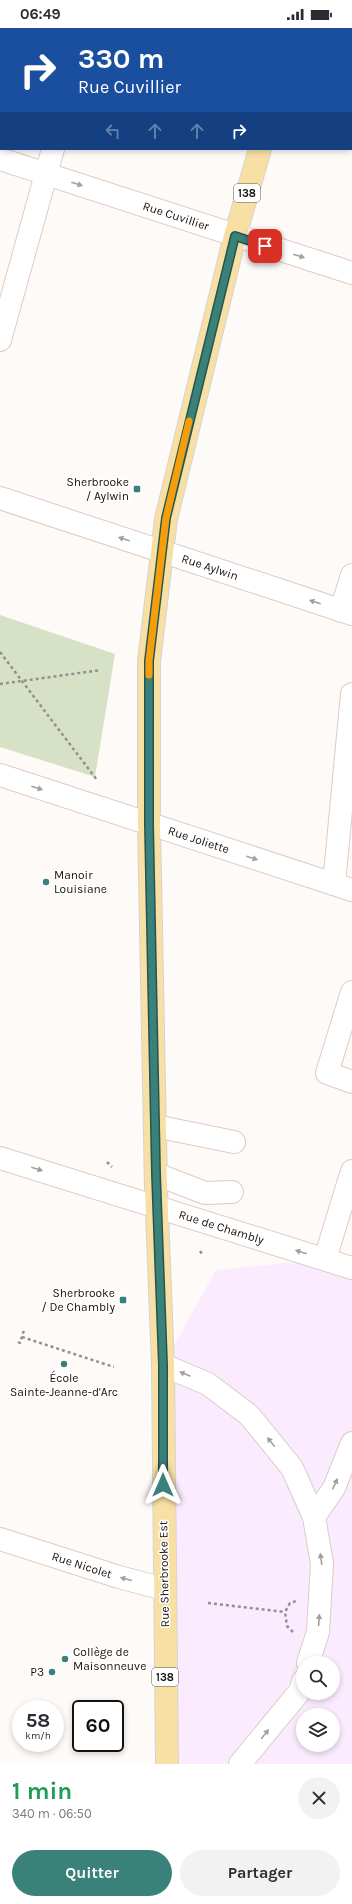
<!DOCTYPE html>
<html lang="fr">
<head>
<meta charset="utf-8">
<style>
	body { margin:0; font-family:Karla,sans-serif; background:#f2f2f3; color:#2b2b33; height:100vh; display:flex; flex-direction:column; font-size:15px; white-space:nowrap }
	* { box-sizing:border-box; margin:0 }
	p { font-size:13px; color:#7c7c81 }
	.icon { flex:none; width:22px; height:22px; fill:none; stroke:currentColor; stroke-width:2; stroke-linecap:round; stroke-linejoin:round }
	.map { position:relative; height:1736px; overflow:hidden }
	.drawer { display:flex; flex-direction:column; background:#fff; flex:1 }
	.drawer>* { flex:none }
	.top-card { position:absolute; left:0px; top:0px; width:352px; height:122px; box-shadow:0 2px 6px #0003; background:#1a4fa0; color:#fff; overflow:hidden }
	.tools { position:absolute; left:296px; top:1628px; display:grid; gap:8px }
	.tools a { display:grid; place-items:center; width:44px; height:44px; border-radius:50%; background:#fff; box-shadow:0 2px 6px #0003; font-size:20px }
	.speed { position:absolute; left:12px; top:1672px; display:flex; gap:8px; font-size:20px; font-weight:700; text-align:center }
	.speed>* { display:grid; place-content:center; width:52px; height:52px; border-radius:50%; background:#fff; box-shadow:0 2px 6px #0003; line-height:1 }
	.speed small { font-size:10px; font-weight:400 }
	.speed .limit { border:2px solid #111; border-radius:6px; background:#fff; color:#111 }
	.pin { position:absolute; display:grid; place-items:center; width:34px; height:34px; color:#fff; margin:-17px; border-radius:8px; box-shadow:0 2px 6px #0006 }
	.me { position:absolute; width:44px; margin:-22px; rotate:0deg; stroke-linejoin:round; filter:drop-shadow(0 0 3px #0008) }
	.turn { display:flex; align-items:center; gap:14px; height:84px; padding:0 12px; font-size:18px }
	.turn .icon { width:52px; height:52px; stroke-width:2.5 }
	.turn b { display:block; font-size:28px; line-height:34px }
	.lanes { display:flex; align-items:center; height:38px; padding:0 12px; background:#0003; justify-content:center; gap:20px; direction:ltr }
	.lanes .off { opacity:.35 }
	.round { display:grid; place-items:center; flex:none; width:42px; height:42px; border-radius:21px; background:#f2f2f3 }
	.summary { display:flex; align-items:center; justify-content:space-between; height:68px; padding:0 12px }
	h1 { font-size:24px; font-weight:700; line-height:30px; color:#1e9e55 }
	.button { display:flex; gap:8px; margin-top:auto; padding:8px 12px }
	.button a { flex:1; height:46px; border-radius:24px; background:#3a817a; color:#fff; font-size:16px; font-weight:700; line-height:46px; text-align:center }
	.button a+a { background:#f2f2f3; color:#2b2b33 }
	.status { display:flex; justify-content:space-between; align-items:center; height:28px; padding:0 20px; background:#fff; direction:ltr }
	.status svg { height:11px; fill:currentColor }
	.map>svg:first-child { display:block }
</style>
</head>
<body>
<div class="status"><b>06:49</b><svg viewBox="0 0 49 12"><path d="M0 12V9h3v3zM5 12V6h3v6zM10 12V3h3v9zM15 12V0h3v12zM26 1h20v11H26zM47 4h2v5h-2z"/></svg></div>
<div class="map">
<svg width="352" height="1736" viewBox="0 0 352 1736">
	<rect width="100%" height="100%" fill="#fefaf8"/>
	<path fill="#faebfe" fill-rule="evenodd" d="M325 1231 352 1240V1736H167L163 1337 216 1242ZM303 1635H333V1665H303ZM303 1687H333V1717H303Z"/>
	<path fill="#d7e1c5" d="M0 587 115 626 95 749 0 719Z"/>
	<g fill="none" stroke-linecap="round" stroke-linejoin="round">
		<defs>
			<g id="minor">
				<path d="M45 0 48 1"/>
				<path d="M85 1V0"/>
				<path id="s1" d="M0 131 352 245"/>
				<path d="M0 312 53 121"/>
				<path id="s2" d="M0 470 352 586"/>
				<path d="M341 583 352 547"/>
				<path id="s3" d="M0 747 352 862"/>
				<path d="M334 856 352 666"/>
				<path d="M352 964 327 1045 352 1054"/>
				<path d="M155 1098 234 1114"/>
				<path id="s4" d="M0 1130 352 1240"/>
				<path d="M156 1146 205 1165 232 1164"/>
				<path d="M325 1231 352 1143"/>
				<path d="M163 1337 208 1356 249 1387 292 1440 314 1489 322 1536 318 1604 308 1635"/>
				<path d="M314 1489 334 1460 352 1415"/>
				<path id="s5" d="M0 1511 119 1549 164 1561"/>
				<path d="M240 1736 300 1663 303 1653"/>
			</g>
			<g id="major">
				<path d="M294 1V0"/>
				<path d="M167 1736 163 1337 156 1160 149 796V633L166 491 235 208 260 121"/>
			</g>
		</defs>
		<use href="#minor" stroke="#ddccc3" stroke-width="24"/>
		<use href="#major" stroke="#d5d4d4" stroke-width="24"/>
		<g stroke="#94908d" stroke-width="2.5" stroke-dasharray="3 3" stroke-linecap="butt">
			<path d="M0 624 97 752"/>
			<path d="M0 656 101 642"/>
			<path d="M107 1134 112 1139"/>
			<path d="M200 1223 203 1227"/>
			<path d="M22 1309 114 1339"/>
			<path d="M18 1314 20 1315 24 1302H22"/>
			<path d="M208 1575 285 1584"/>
			<path d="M293 1604 287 1598 285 1584 290 1575 296 1573"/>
		</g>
		<use href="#minor" stroke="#fff" stroke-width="22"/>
		<use href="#major" stroke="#f8e0a4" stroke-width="22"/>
	</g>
	<defs><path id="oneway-solid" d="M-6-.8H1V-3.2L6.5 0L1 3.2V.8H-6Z"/></defs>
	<g fill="#a2a09f">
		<use href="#oneway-solid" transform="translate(77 156) rotate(18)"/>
		<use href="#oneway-solid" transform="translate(299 228) rotate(18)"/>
		<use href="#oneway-solid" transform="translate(124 511) rotate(-162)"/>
		<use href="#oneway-solid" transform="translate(315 574) rotate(-162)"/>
		<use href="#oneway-solid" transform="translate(37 760) rotate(18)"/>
		<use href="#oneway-solid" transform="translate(252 830) rotate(18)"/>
		<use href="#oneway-solid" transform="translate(37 1141) rotate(17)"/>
		<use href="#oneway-solid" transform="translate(301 1224) rotate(-163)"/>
		<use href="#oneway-solid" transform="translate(185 1346) rotate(-157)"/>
		<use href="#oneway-solid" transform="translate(271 1414) rotate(-129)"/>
		<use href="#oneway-solid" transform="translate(335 1456) rotate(-65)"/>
		<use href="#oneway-solid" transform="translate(321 1531) rotate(-98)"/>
		<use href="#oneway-solid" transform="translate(126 1551) rotate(-165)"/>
		<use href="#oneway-solid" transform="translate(319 1592) rotate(-87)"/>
		<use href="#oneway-solid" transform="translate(265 1706) rotate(-51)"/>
	</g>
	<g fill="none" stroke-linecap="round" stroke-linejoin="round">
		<defs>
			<path id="route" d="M163 1457V1337L156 1146 149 796V633L166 490 235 208 265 218"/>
		</defs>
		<use href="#route" stroke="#26544f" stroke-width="10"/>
		<use href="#route" stroke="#3a817a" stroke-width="7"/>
		<path stroke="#f59e0b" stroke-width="7" d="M149 647V633L166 490 189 393"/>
	</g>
	<g fill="#3a817a" stroke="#fff" stroke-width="1.5">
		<rect x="133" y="457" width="8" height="8" rx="2"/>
		<circle cx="46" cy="854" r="4"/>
		<rect x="119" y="1268" width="8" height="8" rx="2"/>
		<circle cx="64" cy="1336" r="4"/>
		<circle cx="65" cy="1631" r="4"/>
		<circle cx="52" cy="1644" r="4"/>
	</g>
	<g text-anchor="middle" stroke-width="3" stroke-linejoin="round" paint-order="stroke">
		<g fill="#fff" stroke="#5d5956" stroke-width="1">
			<rect x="234" y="156" width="26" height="18" rx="3"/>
			<rect x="152" y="1640" width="26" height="18" rx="3"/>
		</g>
		<g font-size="11" font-weight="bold" fill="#17120e">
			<text x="247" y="169">138</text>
			<text x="165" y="1653">138</text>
		</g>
		<g font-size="12" fill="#17120e" stroke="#fff">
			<text dy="4" stroke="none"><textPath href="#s1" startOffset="185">Rue Cuvillier</textPath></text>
			<text dy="4" stroke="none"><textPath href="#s2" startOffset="221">Rue Aylwin</textPath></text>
			<text dy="4" stroke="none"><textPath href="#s3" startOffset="209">Rue Joliette</textPath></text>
			<text dy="4" stroke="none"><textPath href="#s4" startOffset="232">Rue de Chambly</textPath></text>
			<text dy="4" stroke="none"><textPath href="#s5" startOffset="86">Rue Nicolet</textPath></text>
			<text transform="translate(164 1546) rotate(-91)" y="4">Rue Sherbrooke Est</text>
		</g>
		<g font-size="12" fill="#17120e" stroke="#fff" text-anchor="end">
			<text x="129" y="458">Sherbrooke<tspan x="129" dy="14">/ Aylwin</tspan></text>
			<text x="54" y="851" text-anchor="start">Manoir<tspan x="54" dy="14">Louisiane</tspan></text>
			<text x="115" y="1269">Sherbrooke<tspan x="115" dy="14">/ De Chambly</tspan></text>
			<text x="64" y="1354" text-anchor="middle">École<tspan x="64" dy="14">Sainte-Jeanne-d'Arc</tspan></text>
			<text x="73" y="1628" text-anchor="start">Collège de<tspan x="73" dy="14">Maisonneuve</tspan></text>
			<text x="44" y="1648">P3</text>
		</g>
	</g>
</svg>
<div class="tools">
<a><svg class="icon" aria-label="search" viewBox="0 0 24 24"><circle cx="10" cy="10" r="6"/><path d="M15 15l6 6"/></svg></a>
<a><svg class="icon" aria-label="layers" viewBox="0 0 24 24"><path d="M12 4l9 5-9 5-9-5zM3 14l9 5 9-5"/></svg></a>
</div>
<div class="speed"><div>58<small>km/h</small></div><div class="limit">60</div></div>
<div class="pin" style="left:265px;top:218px;background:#d93025"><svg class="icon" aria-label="arrive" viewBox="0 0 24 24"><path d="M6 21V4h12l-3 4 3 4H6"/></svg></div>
<svg class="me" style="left:163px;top:1457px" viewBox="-20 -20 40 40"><path d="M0-17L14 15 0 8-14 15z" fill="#3a817a" stroke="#fff" stroke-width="4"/></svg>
<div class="top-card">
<div class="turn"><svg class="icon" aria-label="right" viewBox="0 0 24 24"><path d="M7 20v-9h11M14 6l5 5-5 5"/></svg><div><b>330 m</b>Rue Cuvillier</div></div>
<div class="lanes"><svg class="icon off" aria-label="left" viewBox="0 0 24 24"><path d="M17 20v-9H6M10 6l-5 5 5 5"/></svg><svg class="icon off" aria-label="ahead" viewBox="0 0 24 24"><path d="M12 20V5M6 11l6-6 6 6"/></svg><svg class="icon off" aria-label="ahead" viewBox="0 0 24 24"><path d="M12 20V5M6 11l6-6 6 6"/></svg><svg class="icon" aria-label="right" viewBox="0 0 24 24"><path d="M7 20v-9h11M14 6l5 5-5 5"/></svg></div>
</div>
</div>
<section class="drawer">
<div class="summary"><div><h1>1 min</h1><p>340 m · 06:50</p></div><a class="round"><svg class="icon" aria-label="close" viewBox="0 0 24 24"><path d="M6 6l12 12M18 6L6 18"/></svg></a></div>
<div class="button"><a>Quitter</a><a>Partager</a></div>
</section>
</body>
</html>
